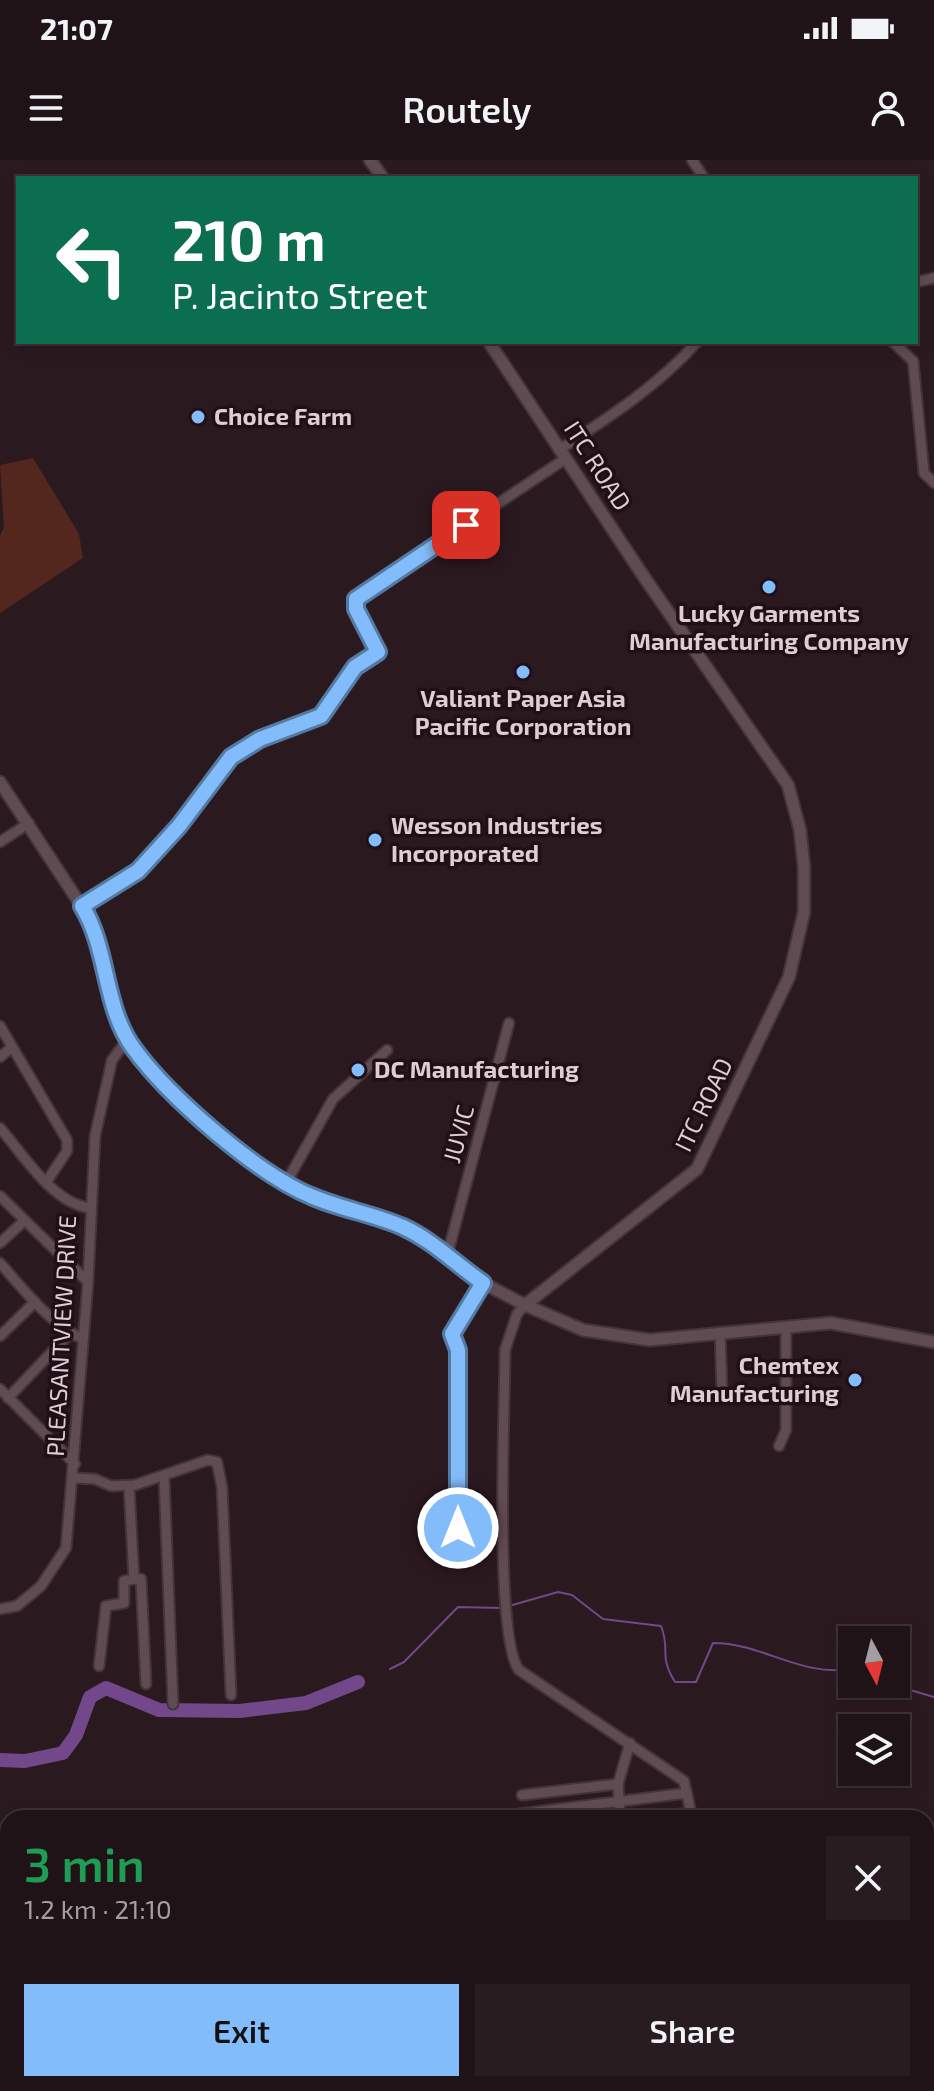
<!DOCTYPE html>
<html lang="en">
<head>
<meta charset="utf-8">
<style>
	body { margin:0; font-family:"Exo 2",sans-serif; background:#281c21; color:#f1f3f6; height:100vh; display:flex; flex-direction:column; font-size:30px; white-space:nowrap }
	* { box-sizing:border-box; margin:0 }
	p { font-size:26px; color:#a29ea2 }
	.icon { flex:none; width:44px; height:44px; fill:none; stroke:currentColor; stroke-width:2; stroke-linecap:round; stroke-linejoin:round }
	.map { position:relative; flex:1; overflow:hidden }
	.drawer { position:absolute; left:0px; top:1650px; width:934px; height:282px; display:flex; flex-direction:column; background:#201318; border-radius:24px 24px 0 0; box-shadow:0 4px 12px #0003,0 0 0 2px #3d3237 }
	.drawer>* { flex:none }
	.guide { position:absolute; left:16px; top:16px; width:902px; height:168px; border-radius:0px; box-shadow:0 4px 12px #0003,0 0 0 2px #3d3237; background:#0b6e4f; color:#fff; overflow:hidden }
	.needle { width:52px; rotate:173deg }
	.controls { position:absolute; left:838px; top:1466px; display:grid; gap:16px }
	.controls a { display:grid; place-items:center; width:72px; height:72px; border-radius:0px; background:#201318; box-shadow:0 4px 12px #0003,0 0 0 2px #3d3237; font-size:40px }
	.pin { position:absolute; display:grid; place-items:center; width:68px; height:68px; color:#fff; margin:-34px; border-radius:16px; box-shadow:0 4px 12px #0006 }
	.me { position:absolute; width:88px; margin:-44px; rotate:0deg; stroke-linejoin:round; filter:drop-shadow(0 0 6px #0008) }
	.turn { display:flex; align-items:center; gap:28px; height:168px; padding:0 24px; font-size:36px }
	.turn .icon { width:104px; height:104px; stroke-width:2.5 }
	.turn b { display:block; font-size:56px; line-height:68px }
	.round { display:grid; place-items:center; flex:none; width:84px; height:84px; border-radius:0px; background:#281c21 }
	.overview { display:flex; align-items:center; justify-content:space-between; height:136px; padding:0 24px }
	h1 { font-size:48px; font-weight:600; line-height:60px; color:#1e9e55 }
	.cta { display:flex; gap:16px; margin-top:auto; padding:16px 24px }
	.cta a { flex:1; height:92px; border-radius:0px; background:#82bcfa; color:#111; font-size:32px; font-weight:600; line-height:92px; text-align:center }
	.cta a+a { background:#281c21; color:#f1f3f6 }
	.status { display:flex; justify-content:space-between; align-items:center; height:56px; padding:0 40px; background:#201318; direction:ltr }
	.status svg { height:22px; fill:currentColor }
	header { display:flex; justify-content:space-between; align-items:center; height:104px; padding:0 24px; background:#201318; font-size:36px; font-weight:600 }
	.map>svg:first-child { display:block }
</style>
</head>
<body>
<div class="status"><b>21:07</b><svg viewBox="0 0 49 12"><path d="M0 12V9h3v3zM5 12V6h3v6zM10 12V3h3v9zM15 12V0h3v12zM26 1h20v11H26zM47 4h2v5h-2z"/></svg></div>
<header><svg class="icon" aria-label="menu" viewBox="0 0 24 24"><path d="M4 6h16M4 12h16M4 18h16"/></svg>Routely<svg class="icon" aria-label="person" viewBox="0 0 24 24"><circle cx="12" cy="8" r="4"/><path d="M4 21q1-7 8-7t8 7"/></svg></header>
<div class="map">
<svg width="934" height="1931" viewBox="0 0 934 1931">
	<rect width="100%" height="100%" fill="#2b1920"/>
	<path fill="#53271d" d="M33 298 79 374 83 398 0 453V376L4 367 0 305Z"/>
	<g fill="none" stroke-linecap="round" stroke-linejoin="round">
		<g stroke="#72488a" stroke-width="2">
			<path d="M509 1446 558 1432 572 1435 603 1459 661 1466C671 1491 658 1495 675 1522H696L713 1483C763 1483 799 1517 852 1509"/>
			<path d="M390 1509 404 1502 458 1447 503 1448"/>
			<path d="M896 1519 907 1529 934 1537"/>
		</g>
		<path stroke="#72488a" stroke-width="14" d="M0 1600 25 1601 63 1593 76 1575 90 1537 106 1528 159 1550 240 1551 306 1543 358 1522"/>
		<defs>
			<g id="minor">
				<path d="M692 0 704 18"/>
				<path d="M916 122 934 118"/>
				<path d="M893 182 913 201 924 313 934 323"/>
				<path d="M559 290C608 258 658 226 697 182"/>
				<path d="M0 682 29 663"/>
				<path d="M82 746 138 711 179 666 231 597 260 579 321 556 355 507 378 492 356 449 359 436 565 299"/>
				<path d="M0 866 67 980V991L47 1021"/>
				<path d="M0 897 12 887"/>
				<path d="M0 968C24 995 52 1043 90 1048"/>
				<path d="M286 1023 333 939 387 890"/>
				<path d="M0 1036 88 1122"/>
				<path d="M0 1083 23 1062"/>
				<path d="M447 1096 509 863"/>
				<path d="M0 1103C24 1130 50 1164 83 1179"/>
				<path d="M525 1145 517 1154 505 1190C505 1244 494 1477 519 1510L684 1621 691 1653 644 1658"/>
				<path d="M720 1172 722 1231"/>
				<path d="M0 1176 35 1142"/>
				<path d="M0 1229 75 1304"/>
				<path d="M8 1238 70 1173"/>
				<path d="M779 1286 786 1270V1168"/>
				<path d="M164 1316 173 1544"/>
				<path d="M74 1318 95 1319 111 1326 135 1325 208 1300 217 1302 222 1327 231 1535"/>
				<path d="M129 1326 134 1419H141L146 1524"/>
				<path d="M458 1399V1190L452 1174 483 1123"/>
				<path d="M0 1449 17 1446 41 1426 66 1388 88 1122 95 976 112 900 128 879"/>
				<path d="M99 1506 106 1446 124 1443V1421L134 1419"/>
				<path d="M522 1635 618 1624"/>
				<path d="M486 1658 687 1633"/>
				<path d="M620 1658 618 1624 630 1583"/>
				<path d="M926 1918 934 1915"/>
				<path d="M35 1924 36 1931"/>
				<path d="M900 1931 914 1924"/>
			</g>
			<g id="tertiary">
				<path d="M370 0 383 18"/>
				<path d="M489 182 642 414 788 625 800 670 804 707V752L789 817 697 1009 525 1145"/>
				<path d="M0 622 88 756 97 777 116 851 128 879 155 913 203 959 259 1006 293 1027 404 1067 483 1123 525 1145 583 1170 650 1180 831 1163 934 1182"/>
			</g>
		</defs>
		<use href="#minor" stroke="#43343a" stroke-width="13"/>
		<use href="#tertiary" stroke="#43343a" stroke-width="15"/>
		<use href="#minor" stroke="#614b53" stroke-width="9"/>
		<use href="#tertiary" stroke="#614b53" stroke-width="11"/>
	</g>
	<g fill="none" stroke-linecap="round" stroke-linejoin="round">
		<defs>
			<path id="route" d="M458 1368V1190L452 1174 483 1123C457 1105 432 1080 403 1067 374 1054 340 1049 311 1036 256 1013 169 937 134 889 103 847 109 790 82 746L138 711 179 666 231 597 260 579 321 556 355 507 378 492 356 449V439L466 365"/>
		</defs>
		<use href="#route" stroke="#547aa2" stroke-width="20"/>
		<use href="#route" stroke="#82bcfa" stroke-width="14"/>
	</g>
	<g fill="#82bcfa" stroke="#210f17" stroke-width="3">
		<circle cx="198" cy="257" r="8"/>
		<circle cx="769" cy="427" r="8"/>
		<circle cx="523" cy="512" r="8"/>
		<circle cx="375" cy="680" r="8"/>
		<circle cx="358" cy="910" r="8"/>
		<circle cx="855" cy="1220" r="8"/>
	</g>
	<g text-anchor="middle" stroke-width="7" stroke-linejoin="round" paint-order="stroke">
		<g font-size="24" font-weight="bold" fill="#dcced3" stroke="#210f17" text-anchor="start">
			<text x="214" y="265">Choice Farm</text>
			<text x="769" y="462" text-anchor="middle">Lucky Garments<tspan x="769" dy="28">Manufacturing Company</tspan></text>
			<text x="523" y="547" text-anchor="middle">Valiant Paper Asia<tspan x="523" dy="28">Pacific Corporation</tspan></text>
			<text x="391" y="674">Wesson Industries<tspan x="391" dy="28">Incorporated</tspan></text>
			<text x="374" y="918">DC Manufacturing</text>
			<text x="839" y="1214" text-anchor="end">Chemtex<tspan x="839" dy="28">Manufacturing</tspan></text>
		</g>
		<g font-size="24" fill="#dcced3" stroke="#210f17">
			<text transform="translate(597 306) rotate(57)" y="8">ITC ROAD</text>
			<text transform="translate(704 945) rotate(-64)" y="8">ITC ROAD</text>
			<text transform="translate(459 974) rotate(-75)" y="8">JUVIC</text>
			<text transform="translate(62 1176) rotate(-87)" y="8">PLEASANTVIEW DRIVE</text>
		</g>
	</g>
</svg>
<div class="controls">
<a><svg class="needle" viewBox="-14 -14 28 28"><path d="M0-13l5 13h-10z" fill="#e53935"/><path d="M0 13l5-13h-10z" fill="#a29ea2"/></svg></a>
<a><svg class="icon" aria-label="layers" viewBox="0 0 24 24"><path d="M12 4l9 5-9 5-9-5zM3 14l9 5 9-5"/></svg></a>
</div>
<div class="pin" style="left:466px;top:365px;background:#d93025"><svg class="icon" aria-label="arrive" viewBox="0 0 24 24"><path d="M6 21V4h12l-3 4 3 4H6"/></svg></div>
<svg class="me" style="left:458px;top:1368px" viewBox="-20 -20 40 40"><circle r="17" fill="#82bcfa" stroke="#fff" stroke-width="3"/><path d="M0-11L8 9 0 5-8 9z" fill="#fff"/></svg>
<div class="guide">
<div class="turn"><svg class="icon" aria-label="left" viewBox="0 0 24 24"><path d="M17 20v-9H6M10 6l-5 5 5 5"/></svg><div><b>210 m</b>P. Jacinto Street</div></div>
</div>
<section class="drawer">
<div class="overview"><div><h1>3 min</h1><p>1.2 km · 21:10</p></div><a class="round"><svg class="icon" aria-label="close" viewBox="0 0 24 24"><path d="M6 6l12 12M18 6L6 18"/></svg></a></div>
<div class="cta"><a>Exit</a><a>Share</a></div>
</section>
</div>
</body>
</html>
